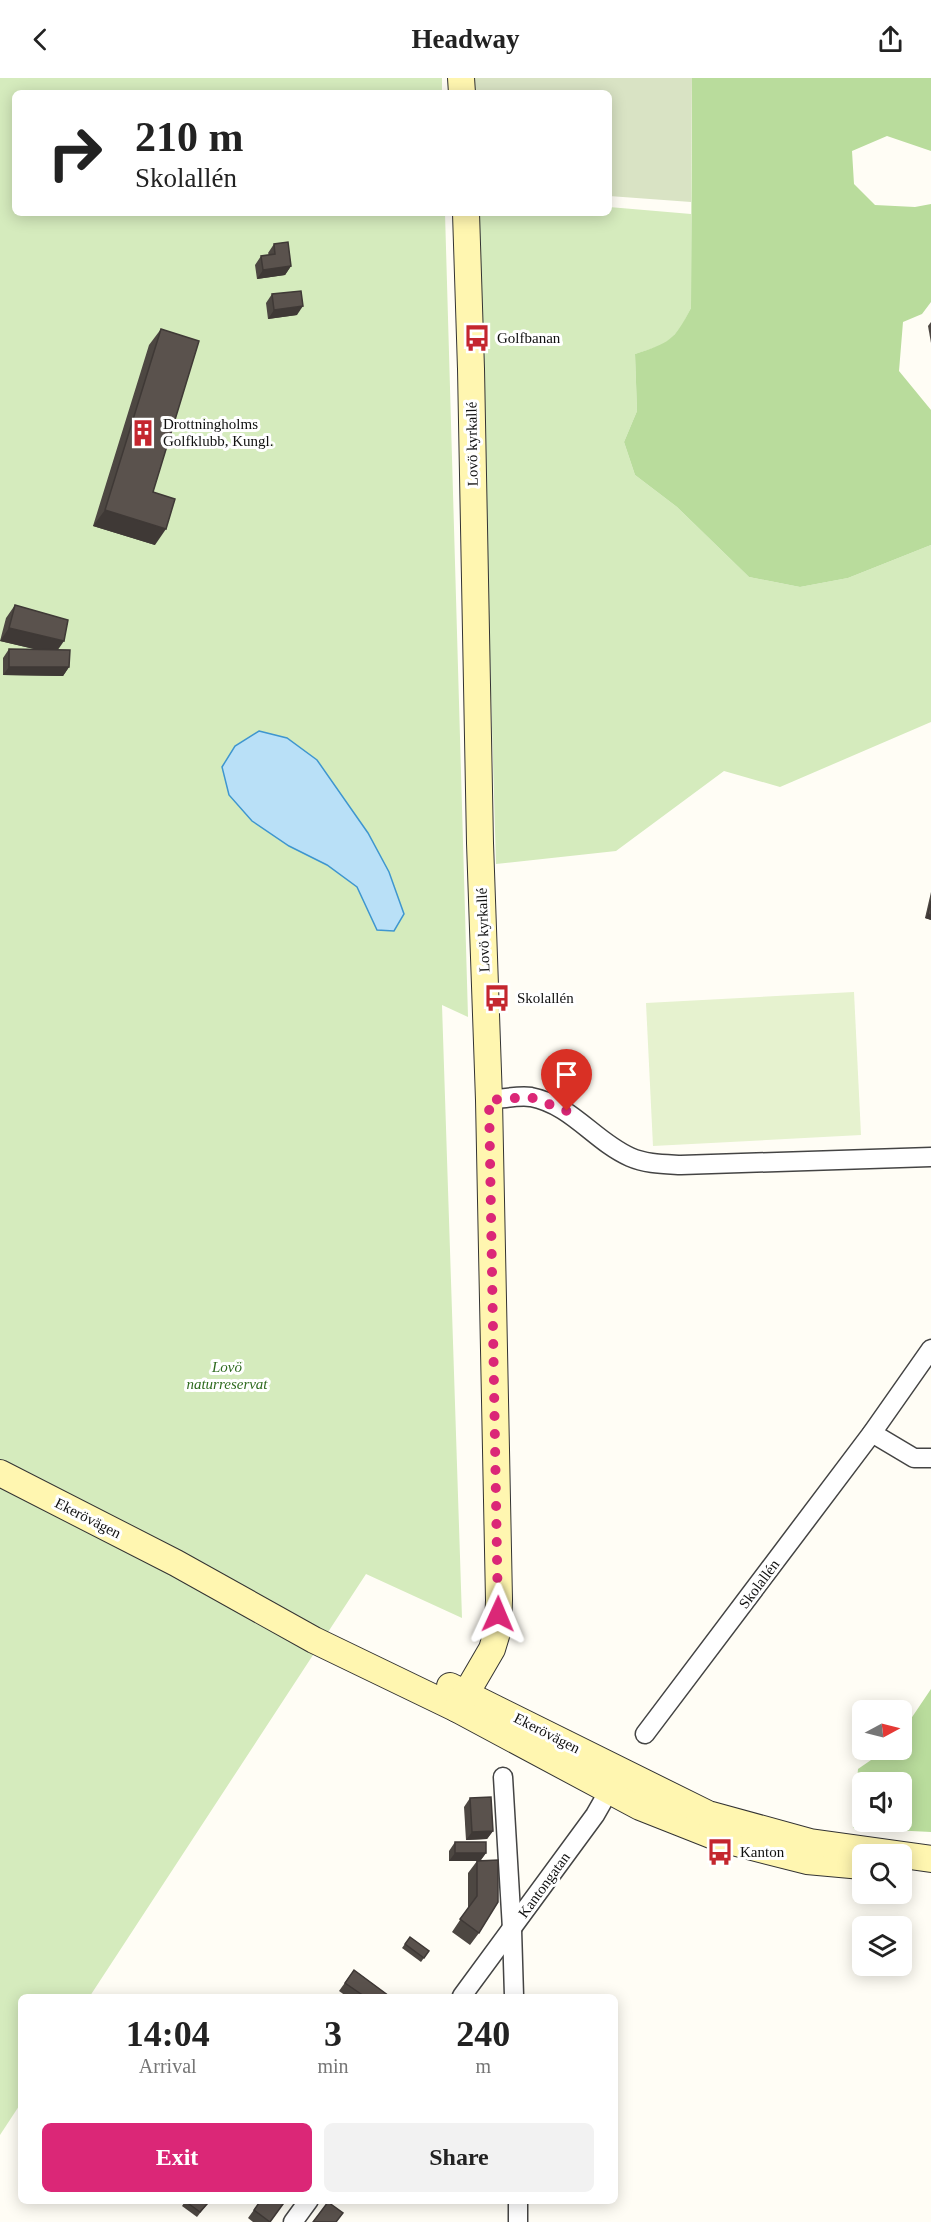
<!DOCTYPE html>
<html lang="en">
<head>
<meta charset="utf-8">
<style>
	body { margin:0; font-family:Georgia,serif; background:#f2f2f2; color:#222; height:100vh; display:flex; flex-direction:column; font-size:22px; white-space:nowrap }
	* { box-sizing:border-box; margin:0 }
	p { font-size:20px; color:#767676 }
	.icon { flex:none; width:33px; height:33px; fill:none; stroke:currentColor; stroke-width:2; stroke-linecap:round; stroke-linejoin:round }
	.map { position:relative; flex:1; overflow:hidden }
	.drawer { position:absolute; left:18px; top:1916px; width:600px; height:210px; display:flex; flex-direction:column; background:#fff; border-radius:9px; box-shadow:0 3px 15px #0003 }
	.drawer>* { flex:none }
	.hud { position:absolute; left:12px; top:12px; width:600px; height:126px; border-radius:9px; box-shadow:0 3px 15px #0003; background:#fff; color:#222; overflow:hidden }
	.needle { width:39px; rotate:83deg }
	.buttons { position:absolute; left:852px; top:1622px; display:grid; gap:12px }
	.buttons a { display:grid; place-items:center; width:60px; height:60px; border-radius:9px; background:#fff; box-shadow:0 3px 15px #0003; font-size:30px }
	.pin { position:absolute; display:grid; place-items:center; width:51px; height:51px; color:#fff; margin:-62px -26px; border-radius:50% 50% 50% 0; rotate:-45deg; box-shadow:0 0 6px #0007 }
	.pin .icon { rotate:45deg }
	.me { position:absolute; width:66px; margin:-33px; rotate:1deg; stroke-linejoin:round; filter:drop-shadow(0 0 4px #0008) }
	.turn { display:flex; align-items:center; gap:21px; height:126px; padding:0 24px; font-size:27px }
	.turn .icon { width:78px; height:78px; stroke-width:2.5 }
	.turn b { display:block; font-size:42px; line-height:51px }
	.eta { display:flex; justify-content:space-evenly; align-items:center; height:102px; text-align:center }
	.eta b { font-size:36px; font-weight:700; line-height:42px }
	.primary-button { display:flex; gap:12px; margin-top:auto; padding:12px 24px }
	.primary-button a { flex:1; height:69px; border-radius:9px; background:#db2777; color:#fff; font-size:24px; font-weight:700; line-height:69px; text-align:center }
	.primary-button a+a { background:#f2f2f2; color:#222 }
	header { display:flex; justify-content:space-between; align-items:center; height:78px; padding:0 24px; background:#fff; font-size:27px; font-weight:700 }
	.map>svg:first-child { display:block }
</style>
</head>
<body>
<header><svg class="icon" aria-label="back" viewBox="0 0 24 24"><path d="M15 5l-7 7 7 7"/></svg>Headway<svg class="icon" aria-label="share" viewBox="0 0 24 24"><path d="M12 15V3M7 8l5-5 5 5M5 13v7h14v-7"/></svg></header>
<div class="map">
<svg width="931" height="2144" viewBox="0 0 931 2144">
	<rect width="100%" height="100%" fill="#fffdf5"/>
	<g fill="#d5ebbd">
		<path d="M0 0H442V15H15V135H445L468 939 442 927 462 1540 366 1496 90 1918H21V2025L0 2057Z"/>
		<path d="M609 129 691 136V230L682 248 666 266 635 276 637 333 624 364 635 397 677 429 749 499 800 509 848 500 931 467V644L780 709 724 693 616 773 496 786 477 135H609Z"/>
	</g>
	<g fill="#b9dc9c" fill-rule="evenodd">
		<path d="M692 0H931V73L887 58 852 73 854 106 875 127 915 129 931 126V224L922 236 903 244 899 293 931 332V467L848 500 800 509 749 499 677 429 635 397 624 364 637 333 635 276C669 265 674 263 691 230Z"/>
		<path d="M931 1611V1754L853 1750 858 1691 887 1671H902V1654ZM862 1704H902V1743H862Z"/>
	</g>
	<path fill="#d9e3c4" d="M473 0H692L691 124 609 118V15H472Z"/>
	<path fill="#e6f2cf" d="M854 914 861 1057 653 1068 646 925Z"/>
	<path fill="#b9e0f7" stroke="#3f96cf" stroke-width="1.5" d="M259 653 287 660 317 682 368 755 389 794 404 836 394 853 377 852 357 809 327 787 289 768 252 743 229 717 222 689 235 668Z"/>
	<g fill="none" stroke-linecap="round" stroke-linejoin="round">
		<defs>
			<g id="street">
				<path d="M489 1022C502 1021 518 1017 531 1019 572 1027 594 1063 630 1079 646 1086 663 1086 681 1087L931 1079"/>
				<path d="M872 1355 914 1380H931"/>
				<path d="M645 1656 872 1355 931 1271"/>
				<path d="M503 1699 512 1851 514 1918"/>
				<path d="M462 1918 595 1737 615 1702"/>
				<path d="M518 2122V2144"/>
				<path d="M293 2144 309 2122"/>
			</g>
			<g id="secondary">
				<path d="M461 0 462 15"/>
				<path d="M0 1395 176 1485 314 1562 457 1631 640 1729 721 1761 807 1783 862 1788"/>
				<path d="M450 1608 708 1736 810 1764 931 1781"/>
				<path d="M457 1631 492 1571 498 1551 499 1522 489 1022 480 765 471 291 466 135"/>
			</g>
		</defs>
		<use href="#street" stroke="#444" stroke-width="21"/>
		<use href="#secondary" stroke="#333" stroke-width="28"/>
		<use href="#street" stroke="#fff" stroke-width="18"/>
		<use href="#secondary" stroke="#fff6b0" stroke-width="26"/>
	</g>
	<g fill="#4d4742">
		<path d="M274 166 291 188 285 197 257 201 255 187 261 178 269 177 268 175Z"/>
		<path d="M272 216 297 237 268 241 266 225Z"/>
		<path d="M931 244V265L928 248Z"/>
		<path d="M161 251 153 414 155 467 93 448 149 267Z"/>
		<path d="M15 527 57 572 69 589 63 598 3 597V580L9 571 39 572 0 563 6 540Z"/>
		<path d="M931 814V842L925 840Z"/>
		<path d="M470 1720 493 1753 487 1761 466 1762 464 1729Z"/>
		<path d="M455 1764 486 1775 481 1782 479 1855 470 1867 452 1854 468 1830V1795L477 1783H449V1773Z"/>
		<path d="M410 1859 429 1873 421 1884 402 1870Z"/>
		<path d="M354 1892 389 1918H346L339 1913Z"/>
		<path d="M186 2122 207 2126 197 2139 182 2128Z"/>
		<path d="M261 2122 271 2144H253L248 2140Z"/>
	</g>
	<g fill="#3f3936">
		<path d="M291 188 285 197 257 201 263 192Z"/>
		<path d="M303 228 297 237 268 241 274 232Z"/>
		<path d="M105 432 166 451 155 467 93 448Z"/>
		<path d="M9 550 64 563 55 576 0 563Z"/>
		<path d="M9 589H69L63 598 3 597Z"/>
		<path d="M928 836 931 837V842L925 840Z"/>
		<path d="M493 1753 487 1761 466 1762 472 1754Z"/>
		<path d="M455 1775H486L480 1783H449Z"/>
	</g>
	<g fill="#5a524d" stroke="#3f3936" stroke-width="1.5">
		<path d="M288 164 291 188 263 192 261 178 275 176 274 166Z"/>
		<path d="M301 213 303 228 274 232 272 216Z"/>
		<path d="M161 251 199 263 153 414 175 421 166 451 105 432Z"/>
		<path d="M15 527 68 542 64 563 9 550Z"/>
		<path d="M9 571 70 572 69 589H9Z"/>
		<path d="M931 823V837L928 836Z"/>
		<path d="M491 1719 493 1753 472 1754 470 1720Z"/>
		<rect x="455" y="1764" width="31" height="11"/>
		<path d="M498 1782V1824L479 1855 460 1841 477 1818V1783Z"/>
		<path d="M410 1859 429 1873 424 1880 405 1866Z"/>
		<path d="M354 1892 389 1918H364L345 1905Z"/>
		<path d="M186 2122H202L207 2126 200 2134 185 2123Z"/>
		<path d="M261 2122H286L270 2144 254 2132Z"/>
		<path d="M328 2124 343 2135 336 2144H313Z"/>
	</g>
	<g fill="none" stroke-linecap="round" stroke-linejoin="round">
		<path stroke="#db2777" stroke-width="10" stroke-dasharray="0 18" d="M498 1536 489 1022 530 1019 567 1033"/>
	</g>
	<defs>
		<symbol id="bus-bare" viewBox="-9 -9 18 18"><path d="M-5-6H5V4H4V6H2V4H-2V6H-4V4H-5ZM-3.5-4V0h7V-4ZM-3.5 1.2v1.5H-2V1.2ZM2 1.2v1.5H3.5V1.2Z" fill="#c4262e" stroke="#fff" stroke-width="2.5" paint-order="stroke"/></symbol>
		<symbol id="building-bare" viewBox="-9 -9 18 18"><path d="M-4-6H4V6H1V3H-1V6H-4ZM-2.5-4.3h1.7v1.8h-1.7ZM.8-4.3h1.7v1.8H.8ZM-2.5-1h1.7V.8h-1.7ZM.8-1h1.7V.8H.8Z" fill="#c4262e" stroke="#fff" stroke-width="2.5" paint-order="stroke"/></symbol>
	</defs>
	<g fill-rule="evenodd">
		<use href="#bus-bare" x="458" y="241" width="38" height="38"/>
		<use href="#building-bare" x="124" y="336" width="38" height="38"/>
		<use href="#bus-bare" x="478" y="901" width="38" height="38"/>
		<use href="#bus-bare" x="701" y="1755" width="38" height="38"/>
	</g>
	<g text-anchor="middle" stroke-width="6" stroke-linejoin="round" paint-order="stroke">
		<g font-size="15" fill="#111" stroke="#fff" text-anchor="start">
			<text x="497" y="265">Golfbanan</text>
			<text x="163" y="351">Drottningholms<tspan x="163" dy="17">Golfklubb, Kungl.</tspan></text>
			<text x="517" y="925">Skolallén</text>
			<text x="740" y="1779">Kanton</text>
		</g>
		<g font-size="15" fill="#111" stroke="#fff">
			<text transform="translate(472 366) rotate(-91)" y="5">Lovö kyrkallé</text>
			<text transform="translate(483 852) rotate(-92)" y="5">Lovö kyrkallé</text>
			<text transform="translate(88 1440) rotate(27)" y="5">Ekerövägen</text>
			<text transform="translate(759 1506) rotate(-53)" y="5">Skolallén</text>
			<text transform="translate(547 1655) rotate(27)" y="5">Ekerövägen</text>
			<text transform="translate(544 1807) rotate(-54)" y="5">Kantongatan</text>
		</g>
		<g font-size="15" font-style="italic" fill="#2f6b1f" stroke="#fff">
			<text x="227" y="1294">Lovö<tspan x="227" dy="17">naturreservat</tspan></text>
		</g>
	</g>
</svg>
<div class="buttons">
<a><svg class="needle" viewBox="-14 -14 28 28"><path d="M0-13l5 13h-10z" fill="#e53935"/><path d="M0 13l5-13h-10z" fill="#767676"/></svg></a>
<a><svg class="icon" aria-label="sound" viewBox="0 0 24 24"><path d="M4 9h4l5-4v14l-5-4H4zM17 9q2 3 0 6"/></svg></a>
<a><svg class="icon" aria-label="search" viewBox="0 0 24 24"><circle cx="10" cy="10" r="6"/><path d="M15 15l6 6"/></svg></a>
<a><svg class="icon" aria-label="layers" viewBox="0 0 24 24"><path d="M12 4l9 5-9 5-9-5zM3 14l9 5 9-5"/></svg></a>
</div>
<div class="pin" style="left:567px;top:1033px;background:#d93025"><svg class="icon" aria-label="arrive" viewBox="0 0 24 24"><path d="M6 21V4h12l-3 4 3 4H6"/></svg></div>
<svg class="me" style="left:498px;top:1536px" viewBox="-20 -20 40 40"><path d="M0-17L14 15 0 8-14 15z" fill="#db2777" stroke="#fff" stroke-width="4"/></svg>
<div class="hud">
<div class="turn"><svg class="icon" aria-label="right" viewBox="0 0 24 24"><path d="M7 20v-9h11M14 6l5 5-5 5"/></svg><div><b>210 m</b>Skolallén</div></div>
</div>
<section class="drawer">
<div class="eta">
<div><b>14:04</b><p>Arrival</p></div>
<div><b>3</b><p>min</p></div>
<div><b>240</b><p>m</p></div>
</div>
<div class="primary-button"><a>Exit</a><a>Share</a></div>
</section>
</div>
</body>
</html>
